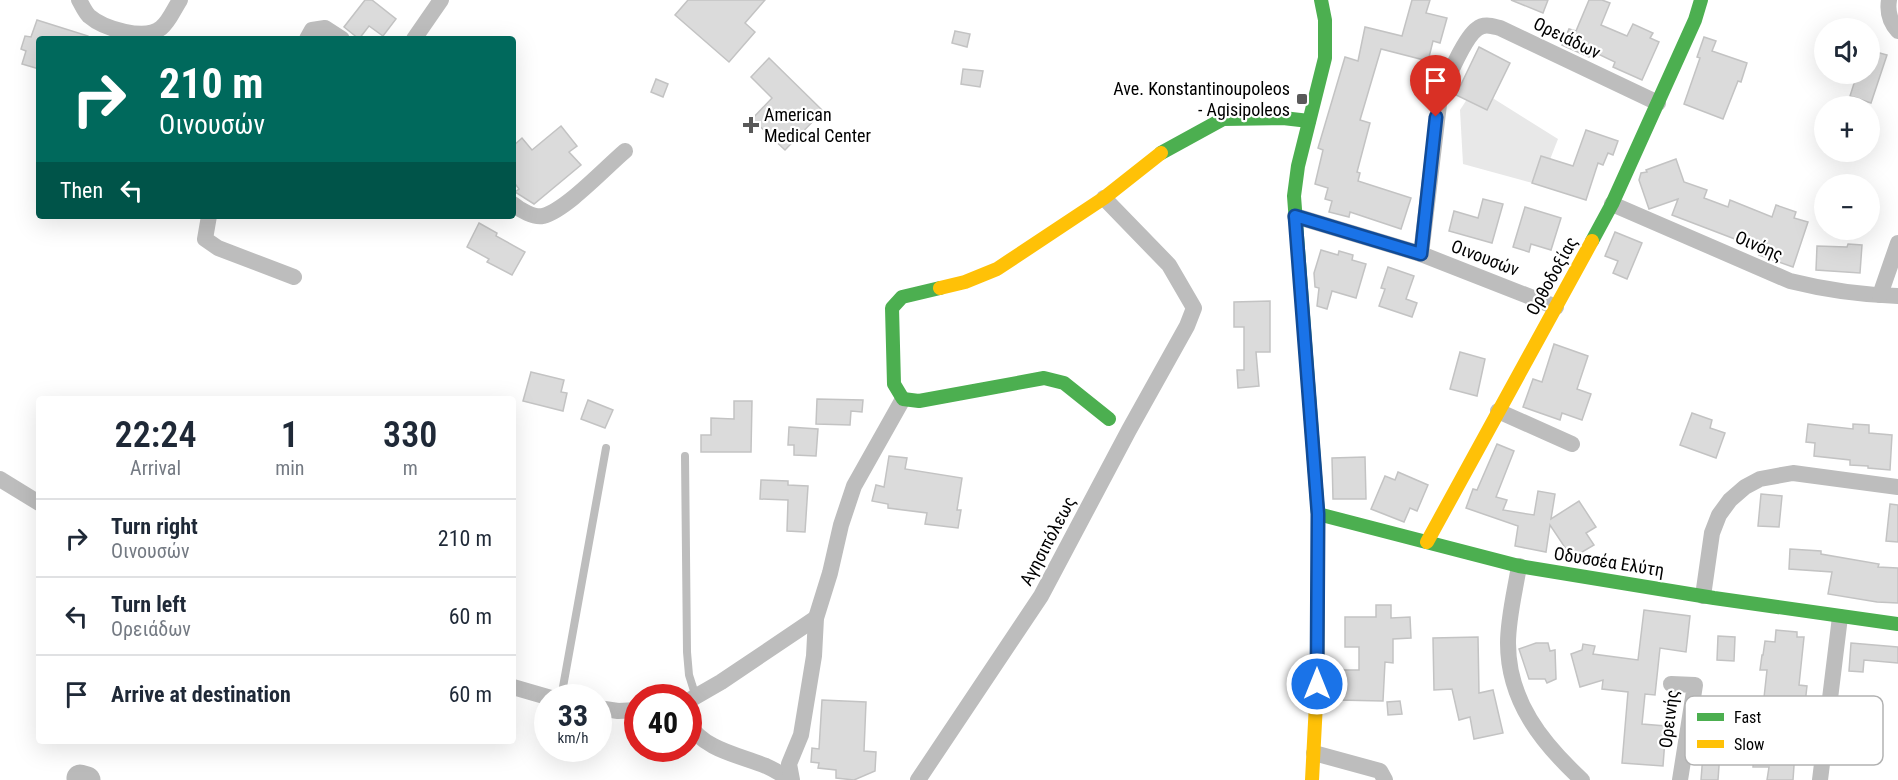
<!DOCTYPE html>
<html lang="en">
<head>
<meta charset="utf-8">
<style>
	body { margin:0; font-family:"Roboto Condensed",sans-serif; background:#f6f6f7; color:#1f2937; height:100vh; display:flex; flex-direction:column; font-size:22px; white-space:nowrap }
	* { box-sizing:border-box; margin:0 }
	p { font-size:20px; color:#747a83 }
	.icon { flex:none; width:33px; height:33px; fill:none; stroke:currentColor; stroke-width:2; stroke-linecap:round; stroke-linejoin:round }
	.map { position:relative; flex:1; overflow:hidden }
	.details { position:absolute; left:36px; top:396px; width:480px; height:348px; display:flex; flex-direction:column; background:#fff; border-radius:6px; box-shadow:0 6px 24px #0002 }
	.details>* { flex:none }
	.guide { position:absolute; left:36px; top:36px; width:480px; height:183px; border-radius:6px; box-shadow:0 6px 24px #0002; background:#00695c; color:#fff; overflow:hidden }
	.tools { position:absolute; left:1814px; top:18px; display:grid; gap:12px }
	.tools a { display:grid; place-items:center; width:66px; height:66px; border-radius:50%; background:#fff; box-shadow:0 6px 24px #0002; font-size:30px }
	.speed { position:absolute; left:534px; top:684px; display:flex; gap:12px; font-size:30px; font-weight:700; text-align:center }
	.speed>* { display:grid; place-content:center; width:78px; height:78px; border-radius:50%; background:#fff; box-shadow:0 6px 24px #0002; line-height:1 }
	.speed small { font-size:15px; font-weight:400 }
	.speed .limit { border:9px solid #d22; background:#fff; color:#111 }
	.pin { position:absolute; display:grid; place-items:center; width:51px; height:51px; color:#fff; margin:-62px -26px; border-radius:50% 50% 50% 0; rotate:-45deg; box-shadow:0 0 6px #0007 }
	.pin .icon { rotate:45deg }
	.me { position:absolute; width:66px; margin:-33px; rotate:0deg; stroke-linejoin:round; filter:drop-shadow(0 0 4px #0008) }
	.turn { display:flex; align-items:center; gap:21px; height:126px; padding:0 24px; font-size:27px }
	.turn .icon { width:78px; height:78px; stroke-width:2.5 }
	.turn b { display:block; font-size:42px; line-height:51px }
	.then { display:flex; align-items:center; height:57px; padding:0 24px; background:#0003; gap:12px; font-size:22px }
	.eta { display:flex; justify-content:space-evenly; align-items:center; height:102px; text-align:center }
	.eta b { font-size:36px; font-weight:600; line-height:42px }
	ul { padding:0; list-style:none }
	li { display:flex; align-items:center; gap:18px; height:78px; padding:0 24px; border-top:2px solid #e0e1e3 }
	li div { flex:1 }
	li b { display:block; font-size:22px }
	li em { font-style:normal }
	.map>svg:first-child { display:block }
</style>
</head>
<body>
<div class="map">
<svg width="1898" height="780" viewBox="0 0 1898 780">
	<rect width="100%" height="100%" fill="#fff"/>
	<path fill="#e8e8e8" d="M1475 87 1558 139 1540 185 1463 164 1460 110Z"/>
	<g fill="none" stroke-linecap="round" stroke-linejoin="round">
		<path stroke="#bababa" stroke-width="27" d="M80 778 87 780"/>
	</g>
	<g fill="#dbdbdb" stroke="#c3c3c3" stroke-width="1.5">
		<path d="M365 0H372L396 19 383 36 369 26 359 39 344 27Z"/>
		<path d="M688 0H765L745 23 755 32 729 62 675 15Z"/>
		<path d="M1412 0H1430L1426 13 1447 18 1440 43 1433 41 1428 61 1381 49 1360 120 1370 123 1357 172 1360 173 1358 181 1411 198 1401 229 1350 212 1349 217 1329 212 1332 201 1325 199 1328 188 1315 184 1323 150 1318 148 1345 57 1358 61 1365 27 1402 36Z"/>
		<path d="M1511 0H1548L1543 13Z"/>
		<path d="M1589 0H1602L1610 3 1601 25 1627 36 1633 24 1653 33 1650 38 1659 42 1642 80 1613 67 1615 62 1592 51 1589 57 1562 45 1569 29 1576 31Z"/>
		<path d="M37 20 88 36V39H37L39 40V69L22 64 26 51 21 49 25 36 31 37Z"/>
		<path d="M955 31 970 34 967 47 952 43Z"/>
		<path d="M1704 37 1716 41 1712 51 1747 63 1741 82 1738 81 1723 119 1684 104 1700 58 1697 57Z"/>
		<path d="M1479 47 1510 63 1487 110 1456 95Z"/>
		<path d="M1869 50 1887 55 1871 103 1850 96 1857 74H1869Z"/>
		<path d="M769 58 823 111 785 150 752 119 772 98 751 77Z"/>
		<path d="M963 69 983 71 980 87 961 84Z"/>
		<path d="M656 79 668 84 663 97 651 92Z"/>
		<path d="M561 126 577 146 569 152 581 165 534 204 515 192 519 189 513 181V146L522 138 532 150Z"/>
		<path d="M1586 130 1618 141 1613 155 1608 153 1603 165 1598 163 1586 200 1532 183 1541 156 1573 166Z"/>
		<path d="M1676 159 1684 182 1707 190 1704 198 1728 207 1730 200 1772 217 1776 205 1796 212 1794 218 1808 222 1793 267 1759 255 1761 249 1672 215 1678 199 1649 209 1639 180 1641 173 1647 172 1646 170Z"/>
		<path d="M1483 199 1503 204 1492 243 1449 231 1454 211 1478 218Z"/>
		<path d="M1525 207 1561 218 1551 250 1531 244 1529 252 1513 247Z"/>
		<path d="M479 223 497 233 496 236 525 252 512 275 487 262 489 259 467 247Z"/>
		<path d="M1615 232 1642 243 1627 279 1613 273 1618 261 1605 256Z"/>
		<path d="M1848 244 1862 245 1860 273 1816 270 1817 246 1847 247Z"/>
		<path d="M1321 250 1338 255 1339 251 1353 255 1352 260 1366 264 1356 298 1332 291 1327 309 1317 306 1319 288 1315 287 1314 273Z"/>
		<path d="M1388 267 1414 276 1406 299 1417 303 1412 317 1379 306 1385 289 1381 288Z"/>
		<path d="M1270 301V352H1256L1259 386 1238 388 1237 370H1244V327H1234V302Z"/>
		<path d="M1554 344 1588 356 1577 389 1591 394 1582 420 1562 413 1560 420 1523 407 1533 379 1542 382Z"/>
		<path d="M1460 352 1485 359 1477 396 1450 389Z"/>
		<path d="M531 372 564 380 561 392 567 393 563 411 523 401Z"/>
		<path d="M817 399 863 400 862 412 851 411 850 425 816 424Z"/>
		<path d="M588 400 613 410 605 428 581 419Z"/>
		<path d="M734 401H752L751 452H701V435H711V418L734 419Z"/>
		<path d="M1692 413 1712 420 1710 428 1725 433 1716 458 1680 445Z"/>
		<path d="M1808 424 1853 429V424L1869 425V433L1892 435 1890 470 1868 468V466L1850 465V460L1814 456 1815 443 1806 442Z"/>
		<path d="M789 427 818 429 816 456 794 455V445H788Z"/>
		<path d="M1497 444 1514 451 1496 497 1507 500 1503 510 1534 515 1538 491 1555 494 1551 519 1579 501 1596 527 1586 533 1594 545 1572 558 1550 525 1546 552 1515 546 1518 526 1466 508 1473 489 1477 490Z"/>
		<path d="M889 456 907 458 905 469 962 478 957 510H961L958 528 925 524 927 513 888 508V504L872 501 876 485 884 487Z"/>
		<path d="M1365 457 1366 499H1333L1332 458Z"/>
		<path d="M1398 472 1428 485 1417 511 1410 508 1404 522 1371 509 1385 476 1395 480Z"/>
		<path d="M761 480 788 481V485L808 486 805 532 787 531 788 500 760 499Z"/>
		<path d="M1761 494 1782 496 1779 527 1758 526Z"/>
		<path d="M1890 504 1898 505V542L1886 541Z"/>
		<path d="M1790 549 1821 551V554L1879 564 1878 567 1898 568V603L1877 602 1828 594 1832 572 1789 569Z"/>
		<path d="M1376 605H1391V618L1410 617 1411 638 1393 639V663L1385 662 1383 701 1337 700 1338 670H1359V647H1345V617H1376Z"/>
		<path d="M1644 610 1690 616 1686 652 1660 648 1655 695 1645 694 1642 724 1666 726 1663 766 1622 763 1628 692 1602 689 1603 680 1580 687 1571 654 1582 650 1583 644 1595 646 1593 654 1638 660Z"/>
		<path d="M1776 630 1797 632V637H1804L1799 685 1807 686 1803 721 1762 716 1767 670H1760L1762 655H1763L1765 641 1775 642Z"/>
		<path d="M1718 636 1735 637 1734 661 1717 660Z"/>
		<path d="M1478 637 1479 693 1493 690 1503 733 1474 739 1470 717 1459 720 1452 689 1434 690 1433 638Z"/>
		<path d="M1536 643H1548L1550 651 1555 650 1556 679 1547 683 1545 679H1529L1519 649Z"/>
		<path d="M1851 643 1898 647V663L1864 660 1863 672 1849 671Z"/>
		<path d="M822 700 866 702 864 751 876 752 875 771 854 780 836 778V770L818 768 819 763 811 762 812 748 819 749Z"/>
		<path d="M1400 701 1402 714 1388 715 1387 702Z"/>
		<path d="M1703 721 1718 723 1716 735 1740 738 1737 754 1720 752 1718 780H1701L1704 741 1701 740Z"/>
		<path d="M1754 749 1795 751 1793 780H1767L1769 767H1753Z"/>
	</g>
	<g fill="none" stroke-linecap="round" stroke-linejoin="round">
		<g stroke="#bdbdbd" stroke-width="8">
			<path d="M685 456 687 652 689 675 696 697"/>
			<path d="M561 698 606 448"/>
		</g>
		<g stroke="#bdbdbd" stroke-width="16">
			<path d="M79 0C82 5 85 12 89 16 104 29 145 41 161 28 169 22 174 9 180 0"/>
			<path d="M1889 0C1887 12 1890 22 1898 31"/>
			<path d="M307 39 312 30 325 28 342 39"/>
			<path d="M414 39 441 0"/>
			<path d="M513 204C520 210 534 218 543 216 566 210 605 168 625 151"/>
			<path d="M1612 204 1790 281C1826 290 1861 295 1898 296"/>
			<path d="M209 216 205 239 218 248 294 277"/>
			<path d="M1295 216 1421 254 1556 307"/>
			<path d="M1421 254 1440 96C1447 80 1464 38 1477 29 1484 23 1492 26 1500 28L1658 103"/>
			<path d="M1880 295 1898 243"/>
			<path d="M1498 411 1572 444"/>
			<path d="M0 479 39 503"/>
			<path d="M1519 566C1515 591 1508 618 1508 643 1508 701 1542 743 1582 780"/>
			<path d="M1703 596 1712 533 1719 515 1730 500 1745 487 1760 479 1793 473 1898 487"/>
			<path d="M1671 684 1695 685 1680 780"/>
			<path d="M513 687 551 698"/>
			<path d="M688 701 721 682 816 618"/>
			<path d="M598 708 618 711 638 710"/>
			<path d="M688 723C704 750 739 755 766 766 775 770 783 775 791 780"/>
			<path d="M1314 753 1380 771 1385 780"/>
			<path d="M792 780 789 764 801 735 814 656 816 618 830 573 841 525 854 486 903 399"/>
			<path d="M918 780 1041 596 1129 430 1187 326 1194 308 1169 265 1104 198"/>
			<path d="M1820 780 1840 617"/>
		</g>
		<g stroke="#4caf50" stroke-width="14">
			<path d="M1161 153 1223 119 1283 118 1309 121"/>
			<path d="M1592 241 1612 204 1695 20 1701 0"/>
			<path d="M940 288 902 297 892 308 894 384 903 399 919 401 1044 378 1064 383 1109 419"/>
			<path d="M1318 514 1519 566 1714 598 1898 624"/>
			<path d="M1318 562V514L1294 196 1298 166 1325 58V20L1321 0"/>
		</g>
		<g stroke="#ffc107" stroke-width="14">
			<path d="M940 288 965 282 997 269 1104 198 1161 153"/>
			<path d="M1427 542 1592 241"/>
			<path d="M1312 780 1317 684 1318 562"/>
		</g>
	</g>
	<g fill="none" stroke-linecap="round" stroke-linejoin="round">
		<defs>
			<path id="route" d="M1317 684 1318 514 1295 216 1421 254 1436 117"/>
		</defs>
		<use href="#route" stroke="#114b97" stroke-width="15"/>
		<use href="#route" stroke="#1a73e8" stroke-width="10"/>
	</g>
	<g fill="#595959" stroke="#fff" stroke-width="2">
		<rect x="1296" y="93" width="12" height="12" rx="3"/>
		<path d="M748 116h6v6h6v6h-6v6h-6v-6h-6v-6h6z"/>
	</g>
	<g text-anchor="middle" stroke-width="4.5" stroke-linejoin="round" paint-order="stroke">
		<g font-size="18" fill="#000" stroke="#fff">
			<text transform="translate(1567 38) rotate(26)" y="6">Ορειάδων</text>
			<text transform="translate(1759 246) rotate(23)" y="6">Οινόης</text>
			<text transform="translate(1485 258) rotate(21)" y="6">Οινουσών</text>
			<text transform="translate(1552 276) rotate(-61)" y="6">Ορθοδοξίας</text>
			<text transform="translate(1048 541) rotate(-62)" y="6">Αγησιπόλεως</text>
			<text transform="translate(1609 562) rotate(9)" y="6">Οδυσσέα Ελύτη</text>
			<text transform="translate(1669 719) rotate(-83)" y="6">Ορεινής</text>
		</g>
		<g font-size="18" fill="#000" stroke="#fff" text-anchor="end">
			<text x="1290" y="95">Ave. Konstantinoupoleos<tspan x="1290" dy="21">- Agisipoleos</tspan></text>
			<text x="764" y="121" text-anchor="start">American<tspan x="764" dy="21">Medical Center</tspan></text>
		</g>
	</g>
	<rect x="1685" y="696" width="198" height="69" rx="9" fill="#fff" stroke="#b2b2b2" stroke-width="1.5"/>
	<rect x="1697" y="713" width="27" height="8" fill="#4caf50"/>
	<rect x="1697" y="740" width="27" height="8" fill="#ffc107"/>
	<g font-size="16" fill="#000">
		<text x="1734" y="723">Fast</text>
		<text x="1734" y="750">Slow</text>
	</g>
</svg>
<div class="tools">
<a><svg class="icon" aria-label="sound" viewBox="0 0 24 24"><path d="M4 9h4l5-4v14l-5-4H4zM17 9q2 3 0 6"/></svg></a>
<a>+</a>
<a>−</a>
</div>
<div class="speed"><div>33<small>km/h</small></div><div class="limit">40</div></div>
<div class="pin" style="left:1436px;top:117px;background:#d93025"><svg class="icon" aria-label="arrive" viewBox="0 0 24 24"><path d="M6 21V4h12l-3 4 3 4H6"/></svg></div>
<svg class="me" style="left:1317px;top:684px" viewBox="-20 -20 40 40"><circle r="17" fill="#1a73e8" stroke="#fff" stroke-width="3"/><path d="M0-11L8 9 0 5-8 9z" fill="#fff"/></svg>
<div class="guide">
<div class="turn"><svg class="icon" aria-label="right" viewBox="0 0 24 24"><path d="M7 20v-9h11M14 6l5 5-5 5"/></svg><div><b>210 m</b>Οινουσών</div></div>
<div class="then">Then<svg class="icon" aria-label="left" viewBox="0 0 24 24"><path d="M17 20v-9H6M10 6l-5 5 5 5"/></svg></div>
</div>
<section class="details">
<div class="eta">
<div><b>22:24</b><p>Arrival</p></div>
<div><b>1</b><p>min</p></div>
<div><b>330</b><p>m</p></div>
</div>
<ul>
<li><svg class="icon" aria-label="right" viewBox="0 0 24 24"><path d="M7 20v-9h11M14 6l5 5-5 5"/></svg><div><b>Turn right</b><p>Οινουσών</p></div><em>210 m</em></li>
<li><svg class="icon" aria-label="left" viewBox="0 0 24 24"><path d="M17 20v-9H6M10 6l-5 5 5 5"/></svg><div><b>Turn left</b><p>Ορειάδων</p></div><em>60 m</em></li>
<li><svg class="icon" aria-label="arrive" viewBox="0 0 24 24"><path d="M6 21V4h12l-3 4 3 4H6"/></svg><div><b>Arrive at destination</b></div><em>60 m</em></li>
</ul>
</section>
</div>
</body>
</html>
